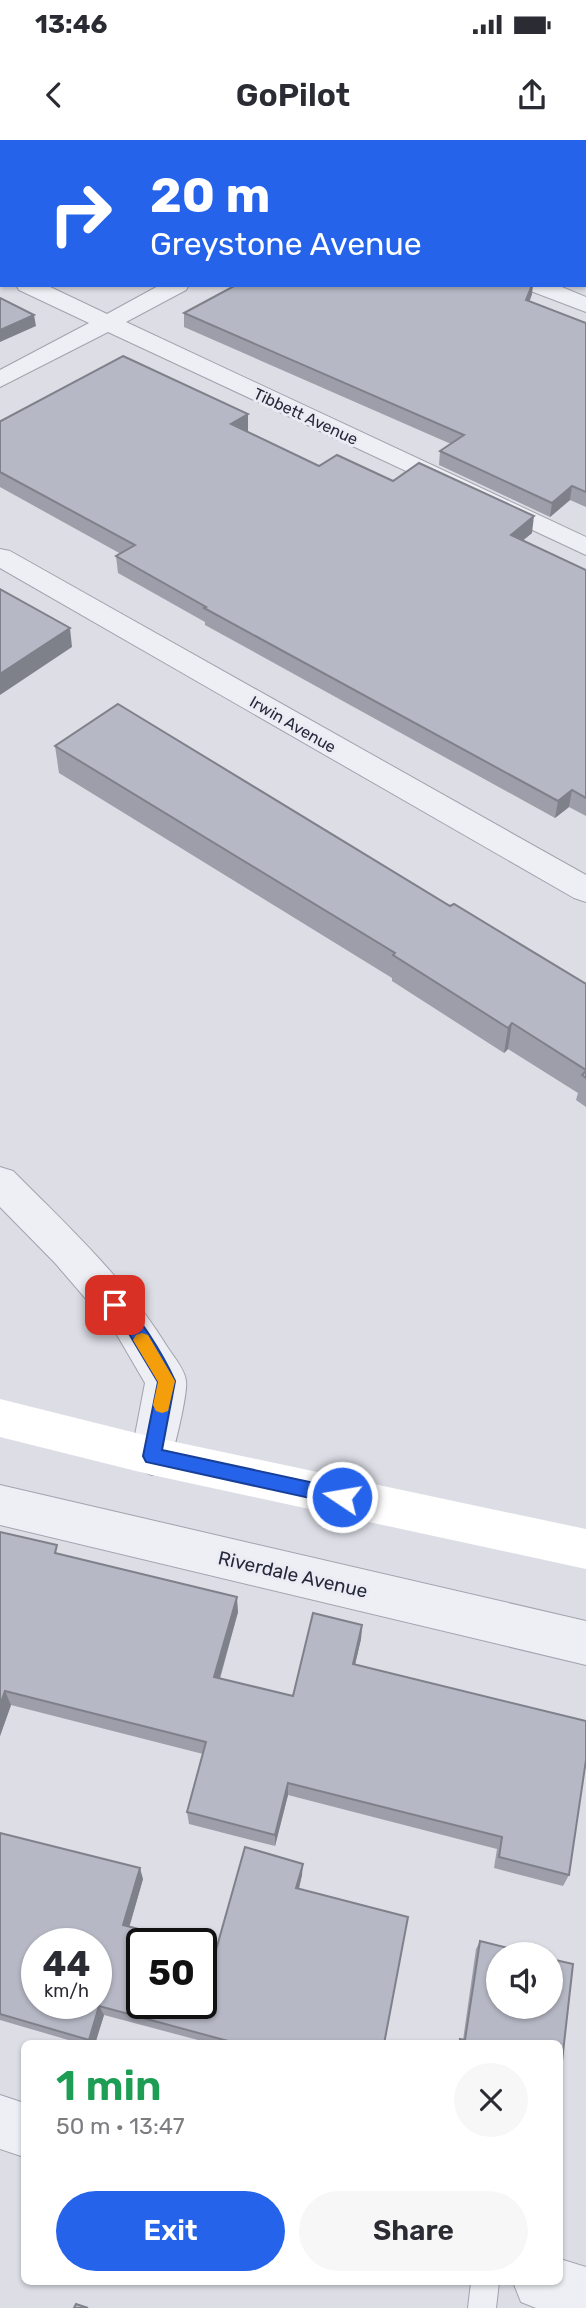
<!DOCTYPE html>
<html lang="en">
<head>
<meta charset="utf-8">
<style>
	body { margin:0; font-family:Rubik,sans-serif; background:#f7f7f7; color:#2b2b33; height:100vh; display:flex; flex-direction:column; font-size:26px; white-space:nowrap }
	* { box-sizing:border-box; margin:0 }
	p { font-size:23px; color:#7c7c81 }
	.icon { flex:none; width:38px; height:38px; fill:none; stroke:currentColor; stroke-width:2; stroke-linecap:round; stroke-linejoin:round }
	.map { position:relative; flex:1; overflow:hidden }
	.details { position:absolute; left:21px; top:1900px; width:542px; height:245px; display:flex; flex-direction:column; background:#fff; border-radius:10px; box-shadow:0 2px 5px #0004 }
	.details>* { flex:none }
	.hud { position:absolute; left:0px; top:0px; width:586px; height:147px; box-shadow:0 2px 5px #0004; background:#2563eb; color:#fff; overflow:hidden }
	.tools { position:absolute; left:486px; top:1802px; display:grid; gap:14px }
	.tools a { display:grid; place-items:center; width:77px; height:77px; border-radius:50%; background:#fff; box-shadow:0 2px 5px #0004; font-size:35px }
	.speed { position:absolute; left:21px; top:1788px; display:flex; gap:14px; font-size:35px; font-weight:700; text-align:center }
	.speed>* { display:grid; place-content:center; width:91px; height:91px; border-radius:50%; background:#fff; box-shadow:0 2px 5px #0004; line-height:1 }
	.speed small { font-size:18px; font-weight:400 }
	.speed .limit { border:4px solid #111; border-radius:10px; background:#fff; color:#111 }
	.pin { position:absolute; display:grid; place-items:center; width:60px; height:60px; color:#fff; margin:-30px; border-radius:14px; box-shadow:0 4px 10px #0006 }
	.me { position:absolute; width:77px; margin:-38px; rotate:282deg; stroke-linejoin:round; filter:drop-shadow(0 0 5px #0008) }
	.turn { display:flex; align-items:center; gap:24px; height:147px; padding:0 35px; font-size:32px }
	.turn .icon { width:91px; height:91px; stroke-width:2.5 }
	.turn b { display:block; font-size:49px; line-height:60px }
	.round { display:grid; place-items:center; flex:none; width:74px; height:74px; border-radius:37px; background:#f7f7f7 }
	.head { display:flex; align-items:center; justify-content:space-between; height:119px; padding:0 35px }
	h1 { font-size:42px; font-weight:600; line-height:52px; color:#1e9e55 }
	.primary-button { display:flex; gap:14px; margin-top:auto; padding:14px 35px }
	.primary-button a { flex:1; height:80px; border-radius:42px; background:#2563eb; color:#fff; font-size:28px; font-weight:600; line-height:80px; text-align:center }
	.primary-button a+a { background:#f7f7f7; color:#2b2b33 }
	.status { display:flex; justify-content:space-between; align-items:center; height:49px; padding:0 35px; background:#fff; direction:ltr }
	.status svg { height:19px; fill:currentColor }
	header { display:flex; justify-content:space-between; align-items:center; height:91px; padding:0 35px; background:#fff; font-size:32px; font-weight:600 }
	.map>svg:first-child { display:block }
</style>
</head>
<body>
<div class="status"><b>13:46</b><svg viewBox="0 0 49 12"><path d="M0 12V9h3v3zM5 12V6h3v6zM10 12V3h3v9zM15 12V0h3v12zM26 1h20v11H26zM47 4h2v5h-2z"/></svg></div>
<header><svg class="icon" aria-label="back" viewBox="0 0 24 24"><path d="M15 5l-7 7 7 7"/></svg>GoPilot<svg class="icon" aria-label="share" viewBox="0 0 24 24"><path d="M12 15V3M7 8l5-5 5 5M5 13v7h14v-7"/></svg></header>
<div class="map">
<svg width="586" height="2168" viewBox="0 0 586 2168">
	<rect width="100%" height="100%" fill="#dcdde5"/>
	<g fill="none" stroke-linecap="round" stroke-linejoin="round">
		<defs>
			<g id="lane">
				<path d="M538 0H552L553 2H539Z"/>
				<rect x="584" y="11" width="2" height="7"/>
				<rect x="584" y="46" width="2" height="7"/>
				<path d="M471 2142H499L496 2168H468Z"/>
			</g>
			<g id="street">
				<path d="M438 0H460L437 2Z"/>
				<rect x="0" y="126" width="2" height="14"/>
				<path d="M16 145H46L107 174 160 145H189L186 150 126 182 586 397V415L108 192 0 247V230L89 183 19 150Z"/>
				<path d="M525 145H557L586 157V172L528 150Z"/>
				<path d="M0 409 10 411 586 735V762L574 758 0 428Z"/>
				<path d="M0 1027 13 1031C69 1087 127 1141 168 1208 174 1217 185 1230 186 1241 188 1253 173 1317 167 1329L152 1335 137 1329 131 1316 145 1243 117 1195 55 1123 0 1067Z"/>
				<path d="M0 1345 586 1481V1525L0 1385Z"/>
				<path d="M0 1955 24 1963V2017L0 2009Z"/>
				<path d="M560 2119 586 2127V2168H536L521 2162 513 2142H560Z"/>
			</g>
		</defs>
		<use href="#lane" stroke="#a2a3af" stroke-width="2"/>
		<use href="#street" stroke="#a2a3af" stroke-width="2"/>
		<use href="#lane" fill="#eeeff4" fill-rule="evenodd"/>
		<use href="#street" fill="#eeeff4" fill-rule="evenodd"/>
		<path fill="#fff" fill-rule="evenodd" d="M0 1259 152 1297 586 1389V1429L152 1335 0 1297Z"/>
	</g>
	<g fill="#9d9ea9">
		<path d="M0 0 2 2V89L0 88Z"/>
		<path d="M584 78 586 79V133H584Z"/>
		<path d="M532 154 529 162 586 183V367L570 360 550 377 439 325 440 311 451 304 184 187V173Z"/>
		<path d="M248 274V291L246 292 319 326 393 341 532 393 523 400 586 430V676L569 667 555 678 205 485V482L118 433 116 416 121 414 0 347V281Z"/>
		<path d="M55 606 450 766 586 844V967L576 960 578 953 508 909 504 913 392 841V838L59 633Z"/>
		<path d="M0 1392 59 1414 238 1472 220 1539 293 1556 362 1485 361 1499 355 1524 569 1735 563 1746 494 1728 497 1709 288 1655 275 1706 189 1684 187 1672 203 1614 11 1565 0 1596Z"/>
		<path d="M0 1693 143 1739 129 1787 216 1810 302 1735 299 1749 384 1904H213L104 1875 95 1904H82L0 1880Z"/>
		<path d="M480 1801 560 1904H457L460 1899 463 1900 476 1809Z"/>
	</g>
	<g fill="#7f818a">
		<path d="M532 145H533L532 154 525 174 526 160Z"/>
		<path d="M34 175 36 186 0 202V190Z"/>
		<path d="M248 274V291L231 301V284Z"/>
		<path d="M572 346 570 360 550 377 552 363Z"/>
		<path d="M534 376 532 393 509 412 511 395Z"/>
		<path d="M70 488 72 507 0 555V534Z"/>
		<path d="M572 650 569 667 555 678 558 661Z"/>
		<path d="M512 883 508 909 504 913 508 888Z"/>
		<path d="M237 1457 238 1472 216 1551 214 1537Z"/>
		<path d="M362 1485 361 1499 352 1538 353 1524Z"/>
		<path d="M5 1551 11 1565 0 1596V1565Z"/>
		<path d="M288 1643V1655L275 1706V1695Z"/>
		<path d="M303 1724 302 1735 296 1759V1748Z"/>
		<path d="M140 1728 143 1739 127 1795 123 1785Z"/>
		<path d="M99 1866 104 1875 95 1904H92L89 1900Z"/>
	</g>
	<g fill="#b6b8c5" stroke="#7f818a" stroke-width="2" fill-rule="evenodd">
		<path d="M0 0H433L438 2H2V76H0Z"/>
		<path d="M584 78 586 79V119H584Z"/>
		<path d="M236 145H532L526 160 586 183V352L572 346 552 363 440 311 464 295 184 173Z"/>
		<path d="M0 158 34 175 0 190Z"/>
		<path d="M123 216 248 274 231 284 319 326 337 315 393 341 419 323 534 376 511 395 586 430V658L572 650 558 661 204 468 206 467 116 416 135 405 0 332V281H1Z"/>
		<path d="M0 449 70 488 0 534Z"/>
		<path d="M118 564 450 766 454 764 586 844V930L512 883 508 888 393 815 395 813 55 606Z"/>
		<path d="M586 931V938L582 935Z"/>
		<path d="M0 1392 57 1405 55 1413 237 1457 214 1537 293 1556 313 1473 362 1485 353 1524 586 1581V1620L569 1735 499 1717 502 1697 288 1643 275 1695 187 1672 206 1602 5 1551 0 1565Z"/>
		<path d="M0 1693 140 1728 123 1785 196 1804H142V1864H201V1806L216 1810 245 1707 303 1724 296 1748 408 1777 384 1904H239L99 1866 89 1900 0 1874ZM37 1804H96V1864H37Z"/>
		<path d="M480 1801 536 1815H499V1867H551V1819L573 1824 560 1939V1904H459L460 1899 465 1900Z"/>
		<path d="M76 2164 88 2168H74Z"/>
	</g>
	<path fill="#2563eb" stroke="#184099" stroke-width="2" d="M115 1158C135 1165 166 1221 175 1241L162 1310 342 1349 348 1351 351 1357 348 1363 342 1365 146 1322 143 1316 158 1242 125 1187 107 1165 109 1160Z"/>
	<path fill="#f59e0b" d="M142 1193 148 1195 175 1241 168 1271 162 1273 156 1271 153 1265 158 1242 133 1200 136 1195Z"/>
	<g text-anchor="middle" stroke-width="6" stroke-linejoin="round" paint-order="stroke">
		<g font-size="16" fill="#26293b" stroke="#ebecf3">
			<text transform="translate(306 276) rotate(25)" y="6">Tibbett Avenue</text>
			<text transform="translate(293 584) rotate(30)" y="6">Irwin Avenue</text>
		</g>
		<g font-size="19" fill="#26293b" stroke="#ebecf3">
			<text transform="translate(293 1434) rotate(13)" y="7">Riverdale Avenue</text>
		</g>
	</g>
</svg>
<div class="tools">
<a><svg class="icon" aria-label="sound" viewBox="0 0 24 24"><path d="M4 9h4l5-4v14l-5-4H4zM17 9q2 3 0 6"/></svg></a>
</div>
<div class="speed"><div>44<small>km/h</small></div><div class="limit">50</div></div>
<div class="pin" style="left:115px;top:1165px;background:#d93025"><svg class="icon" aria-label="arrive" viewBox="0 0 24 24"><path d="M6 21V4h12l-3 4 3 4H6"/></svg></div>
<svg class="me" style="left:342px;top:1357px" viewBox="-20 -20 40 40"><circle r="17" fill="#2563eb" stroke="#fff" stroke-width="3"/><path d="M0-11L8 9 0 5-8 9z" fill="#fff"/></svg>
<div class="hud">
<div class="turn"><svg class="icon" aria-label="right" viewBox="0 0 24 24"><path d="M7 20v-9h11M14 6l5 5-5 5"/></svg><div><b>20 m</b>Greystone Avenue</div></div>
</div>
<section class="details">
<div class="head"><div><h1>1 min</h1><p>50 m · 13:47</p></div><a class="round"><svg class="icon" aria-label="close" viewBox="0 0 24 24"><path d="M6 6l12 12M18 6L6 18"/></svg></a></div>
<div class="primary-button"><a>Exit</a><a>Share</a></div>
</section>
</div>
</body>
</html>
